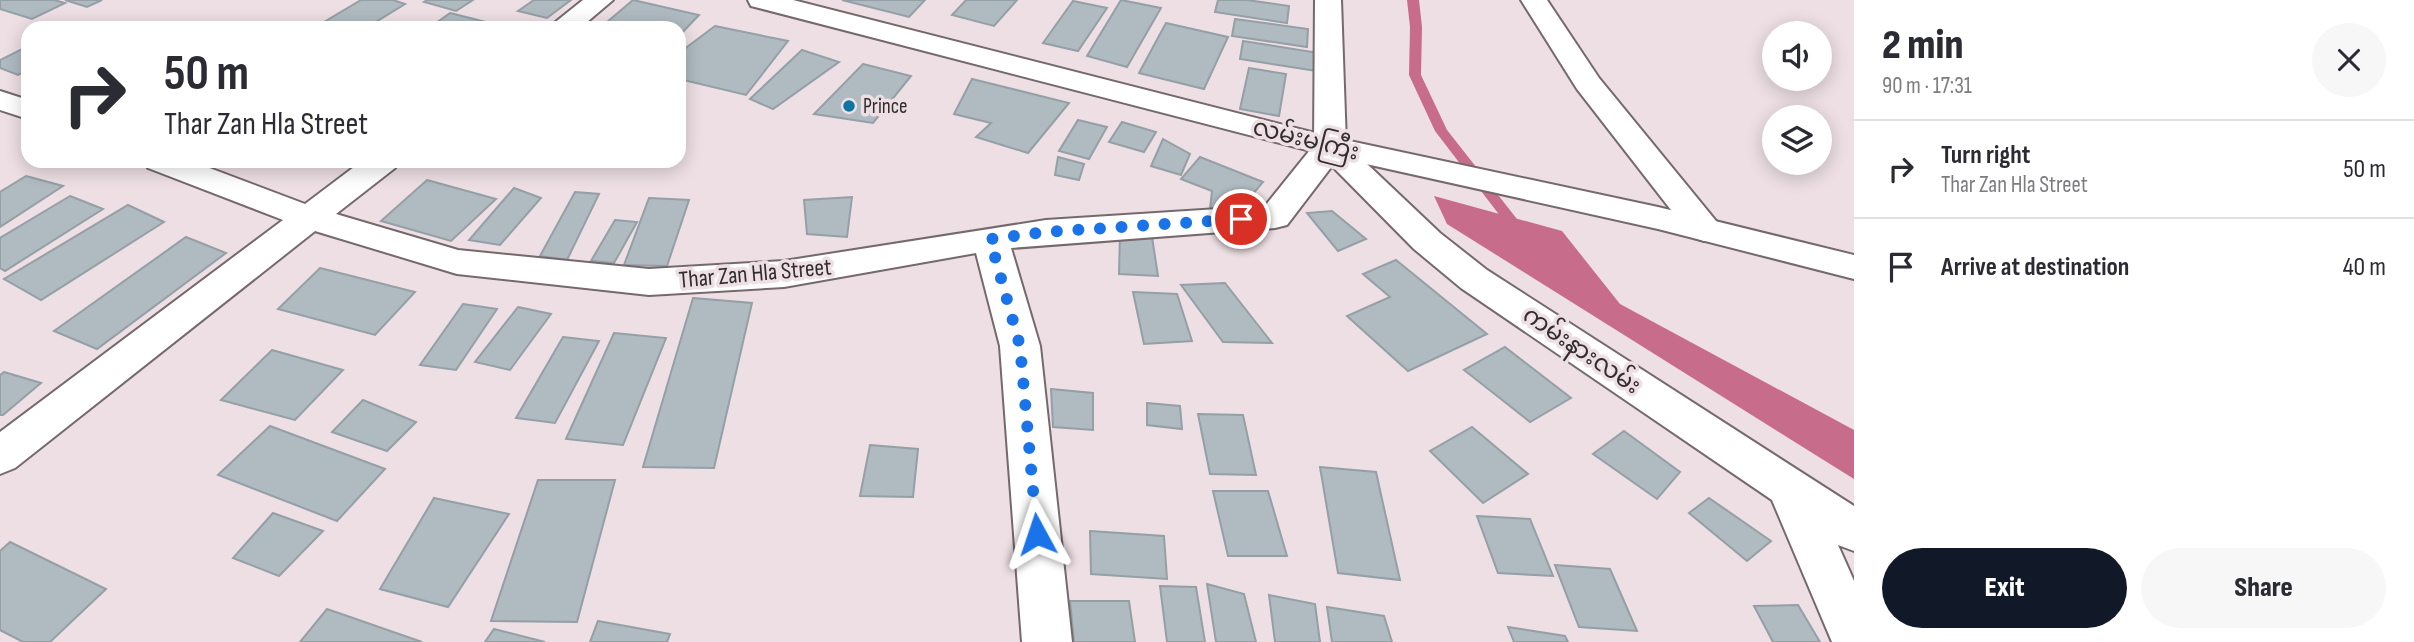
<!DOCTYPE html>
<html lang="en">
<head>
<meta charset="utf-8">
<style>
	body { margin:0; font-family:"Sofia Sans Condensed","Noto Sans Myanmar",sans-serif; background:#f7f7f7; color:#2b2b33; height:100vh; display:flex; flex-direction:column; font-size:26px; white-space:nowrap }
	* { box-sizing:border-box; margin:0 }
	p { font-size:23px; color:#7c7c81 }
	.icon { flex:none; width:38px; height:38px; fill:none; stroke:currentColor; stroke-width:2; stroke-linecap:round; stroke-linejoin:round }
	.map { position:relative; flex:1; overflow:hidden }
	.sheet { display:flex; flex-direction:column; background:#fff; width:560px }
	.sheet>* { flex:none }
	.top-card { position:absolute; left:21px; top:21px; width:665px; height:147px; border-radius:21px; box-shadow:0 4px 18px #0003; background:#fff; color:#2b2b33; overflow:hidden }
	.fabs { position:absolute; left:1762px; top:21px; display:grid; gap:14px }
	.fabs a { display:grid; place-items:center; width:70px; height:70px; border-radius:50%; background:#fff; box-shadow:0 4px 18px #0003; font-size:35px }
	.pin { position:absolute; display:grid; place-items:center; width:60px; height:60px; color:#fff; margin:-30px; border:4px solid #fff; border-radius:50%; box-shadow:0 2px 7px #0007 }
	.me { position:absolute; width:77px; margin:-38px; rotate:355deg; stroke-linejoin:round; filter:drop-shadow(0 0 5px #0008) }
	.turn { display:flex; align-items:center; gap:24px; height:147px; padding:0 28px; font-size:32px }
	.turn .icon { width:91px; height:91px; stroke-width:2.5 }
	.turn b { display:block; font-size:49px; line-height:60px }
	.round { display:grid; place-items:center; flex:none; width:74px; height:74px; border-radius:37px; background:#f7f7f7 }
	.summary { display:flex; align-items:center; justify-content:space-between; height:119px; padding:0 28px }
	h1 { font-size:42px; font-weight:800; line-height:52px }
	.cta { display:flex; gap:14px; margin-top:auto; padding:14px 28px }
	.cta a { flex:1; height:80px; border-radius:42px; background:#111827; color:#fff; font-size:28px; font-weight:800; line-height:80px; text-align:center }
	.cta a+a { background:#f7f7f7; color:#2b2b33 }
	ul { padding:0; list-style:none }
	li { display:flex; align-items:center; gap:21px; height:98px; padding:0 28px; border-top:2px solid #e1e1e2 }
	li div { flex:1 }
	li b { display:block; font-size:26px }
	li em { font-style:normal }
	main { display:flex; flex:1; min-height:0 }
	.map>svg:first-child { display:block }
</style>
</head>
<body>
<main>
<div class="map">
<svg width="1854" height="642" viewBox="0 0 1854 642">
	<rect width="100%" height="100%" fill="#eddfe3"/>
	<path fill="#c86c8b" d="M1434 196 1562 231 1620 304 1854 430V479L1447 224Z"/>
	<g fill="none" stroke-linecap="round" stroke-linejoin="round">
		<path fill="#c86c8b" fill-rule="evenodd" d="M1407 0H1419L1422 27 1421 75 1447 130 1524 228 1526 231 1524 234H1514L1435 131 1409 75 1410 27Z"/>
	</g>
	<g fill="#afbac1" stroke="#949fa6" stroke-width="2">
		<path d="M0 0H54L65 3 32 19 0 9Z"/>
		<path d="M65 0H102L87 7Z"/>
		<path d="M361 0H393L405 4 366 28H314Z"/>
		<path d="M427 0H473L456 11 424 2Z"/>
		<path d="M534 0H571L547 18 518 11Z"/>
		<path d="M633 0 699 15 679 36V28H600Z"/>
		<path d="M842 0H925L909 17Z"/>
		<path d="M966 0H1017L994 26 952 15Z"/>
		<path d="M1121 0 1161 8 1127 67 1087 56Z"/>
		<path d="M1218 0H1247L1289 6 1287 23 1215 12Z"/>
		<path d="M1073 1 1107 8 1078 51 1043 43Z"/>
		<path d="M450 13 510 28H429Z"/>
		<path d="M1235 19 1308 29 1307 47 1232 36Z"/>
		<path d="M1166 23 1228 37 1204 89 1139 73Z"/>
		<path d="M715 26 788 41 746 95 679 79V53Z"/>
		<path d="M1243 41 1319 53 1317 71 1240 59Z"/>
		<path d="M28 46V70L18 75 0 68V60Z"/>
		<path d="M802 50 839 62 773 109 750 99Z"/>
		<path d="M863 64 911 76 873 123 814 114Z"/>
		<path d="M1249 68 1286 74 1279 116 1240 109Z"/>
		<path d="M972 79 1069 103 1028 153 976 137 991 123 954 114Z"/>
		<path d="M1078 120 1107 127 1089 159 1059 151Z"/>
		<path d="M1122 122 1156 132 1144 152 1109 142Z"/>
		<path d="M1163 139 1190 154 1181 175 1151 166Z"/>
		<path d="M1058 157 1084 164 1079 180 1055 175Z"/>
		<path d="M1200 157 1263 182 1238 212 1210 209 1212 191 1181 179Z"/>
		<path d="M26 176 63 186 0 227V192Z"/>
		<path d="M427 180 496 199 451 241 381 221Z"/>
		<path d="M514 188 541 198 500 245 469 240Z"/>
		<path d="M575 192 599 194 567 260 540 256Z"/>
		<path d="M70 196 103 209 5 271 0 268V238Z"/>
		<path d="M852 197 847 237 807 234 804 200Z"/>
		<path d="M649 198 689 200 667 266 624 265Z"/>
		<path d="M128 205 164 222 41 300 4 279Z"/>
		<path d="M1332 211 1366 239 1338 251 1307 213Z"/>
		<path d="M615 220 637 222 614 263 591 261Z"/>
		<path d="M1120 233 1152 237 1158 276 1119 274Z"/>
		<path d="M186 237 226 253 97 349 54 331Z"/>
		<path d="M1396 260 1487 334 1408 371 1347 316 1390 297 1363 274Z"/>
		<path d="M320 268 415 292 375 335 278 309Z"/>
		<path d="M1225 283 1272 343 1223 342 1181 285Z"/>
		<path d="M1133 292 1177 294 1192 341 1144 344Z"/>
		<path d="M693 298 752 303 714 468 643 467Z"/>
		<path d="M463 304 497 309 456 370 420 365Z"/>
		<path d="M518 307 551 314 510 370 475 362Z"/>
		<path d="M614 333 666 338 623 445 566 439Z"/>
		<path d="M563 337 599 341 555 423 516 418Z"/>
		<path d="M1505 347 1571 398 1530 422 1464 370Z"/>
		<path d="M272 350 343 370 295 420 221 400Z"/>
		<path d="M4 372 41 383 3 415H0V375Z"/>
		<path d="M1051 389 1093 393V430L1053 427Z"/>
		<path d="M363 400 416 422 387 451 332 432Z"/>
		<path d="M1147 403 1180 406 1182 429 1147 425Z"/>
		<path d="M1198 414 1243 415 1256 475 1210 474Z"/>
		<path d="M270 426 385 469 337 521 218 475Z"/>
		<path d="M1472 427 1528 474 1483 503 1430 451Z"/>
		<path d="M1624 431 1680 472 1657 499 1593 454Z"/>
		<path d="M870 445 918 449 913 497 860 496Z"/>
		<path d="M1320 467 1376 472 1400 580 1338 573Z"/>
		<path d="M538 480H615L577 622 491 621Z"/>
		<path d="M1213 491H1268L1287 556H1228Z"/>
		<path d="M434 498 509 514 448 607 380 589Z"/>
		<path d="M1709 498 1771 541 1747 561 1689 513Z"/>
		<path d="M273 513 323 531 279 576 233 558Z"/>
		<path d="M1477 516 1530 519 1553 576 1498 573Z"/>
		<path d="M1090 531 1164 536 1167 579 1091 574Z"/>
		<path d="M10 542 106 589 50 642H23L0 630V551Z"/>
		<path d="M1555 565 1610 569 1637 631 1579 627Z"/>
		<path d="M1207 584 1244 594 1256 642H1216Z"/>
		<path d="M1160 586 1196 587 1205 642H1167Z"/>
		<path d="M1269 595 1315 604 1320 642H1275Z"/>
		<path d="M1070 601H1129L1135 642H1074Z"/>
		<path d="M1798 605 1820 642H1773L1754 606Z"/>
		<path d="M1327 607 1384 616 1392 642H1332Z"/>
		<path d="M327 609 422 642H300Z"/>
		<path d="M598 621 670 634 667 642H590Z"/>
		<path d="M1508 627 1565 636 1568 642H1514Z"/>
		<path d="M494 629 545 642H485Z"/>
	</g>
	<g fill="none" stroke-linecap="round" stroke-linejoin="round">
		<defs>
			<g id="minor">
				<path d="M583 0H613L580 28H548Z"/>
				<path d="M1315 0H1341L1346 144 1440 233 1487 270 1854 506V551L1838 545 1854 581V642H1832L1772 500 1461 288 1414 249 1332 166 1287 225 1275 228 1011 248 1040 346 1072 642H1022L1000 346 976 253 784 287 649 295 457 274 315 231 15 468 0 474V432L283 220 148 168 144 161H191L305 204 362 161H399L395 168 336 214 458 250 649 269 784 261 1046 220 1265 206 1314 145Z"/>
				<path d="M1521 0H1547L1599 78 1716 221 1722 229 1716 237 1704 241 1692 237 1577 89Z"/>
				<path d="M0 91 28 100V119L0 110Z"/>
			</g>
			<path id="major" d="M748 0H793L1331 137 1658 207 1854 255V279L1658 229 1330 156 751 6Z"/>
		</defs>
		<use href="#minor" stroke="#75696c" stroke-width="4"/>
		<use href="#major" stroke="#75696c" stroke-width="4"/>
		<use href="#minor" fill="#fff" fill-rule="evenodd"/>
		<use href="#major" fill="#fff" fill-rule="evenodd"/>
	</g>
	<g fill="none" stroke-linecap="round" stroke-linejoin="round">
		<path stroke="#1a73e8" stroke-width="12" stroke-dasharray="0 21.6" d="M1037 534 1020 346 990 239 1046 232 1241 219"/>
	</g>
	<circle fill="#0e74a0" stroke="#eddfe3" stroke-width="2.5" cx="849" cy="106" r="7"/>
	<g text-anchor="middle" stroke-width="7" stroke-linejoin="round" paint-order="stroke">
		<g font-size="21" fill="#322d2e" stroke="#eddfe3" text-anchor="start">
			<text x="863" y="113">Prince</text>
		</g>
		<g font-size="24" fill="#322d2e" stroke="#eddfe3">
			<text transform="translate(1306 139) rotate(14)" y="8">လမ်းမကြီး</text>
			<text transform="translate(755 273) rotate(-5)" y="8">Thar Zan Hla Street</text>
			<text transform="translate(1582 350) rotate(34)" y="8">ကမ်းနားလမ်း</text>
		</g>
	</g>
</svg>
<div class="fabs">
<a><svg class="icon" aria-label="sound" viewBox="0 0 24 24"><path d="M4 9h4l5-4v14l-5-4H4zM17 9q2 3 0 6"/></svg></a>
<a><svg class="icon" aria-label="layers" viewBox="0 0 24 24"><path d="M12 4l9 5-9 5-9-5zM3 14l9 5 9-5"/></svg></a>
</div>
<div class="pin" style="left:1241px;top:219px;background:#d93025"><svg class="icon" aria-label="arrive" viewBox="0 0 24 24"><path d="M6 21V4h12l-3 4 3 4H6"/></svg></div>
<svg class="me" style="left:1037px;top:534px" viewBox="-20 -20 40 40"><path d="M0-17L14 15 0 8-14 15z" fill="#1a73e8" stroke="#fff" stroke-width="4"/></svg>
<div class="top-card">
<div class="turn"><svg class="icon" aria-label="right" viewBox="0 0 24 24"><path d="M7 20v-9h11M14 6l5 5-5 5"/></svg><div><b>50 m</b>Thar Zan Hla Street</div></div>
</div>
</div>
<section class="sheet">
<div class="summary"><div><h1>2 min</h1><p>90 m · 17:31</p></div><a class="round"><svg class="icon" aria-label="close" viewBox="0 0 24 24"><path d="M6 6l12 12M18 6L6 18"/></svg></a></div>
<ul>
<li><svg class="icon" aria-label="right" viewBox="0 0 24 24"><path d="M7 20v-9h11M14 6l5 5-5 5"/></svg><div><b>Turn right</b><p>Thar Zan Hla Street</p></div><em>50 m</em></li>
<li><svg class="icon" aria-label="arrive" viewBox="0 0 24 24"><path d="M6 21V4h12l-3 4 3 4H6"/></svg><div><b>Arrive at destination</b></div><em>40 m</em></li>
</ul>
<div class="cta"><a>Exit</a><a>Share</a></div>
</section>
</main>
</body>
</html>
